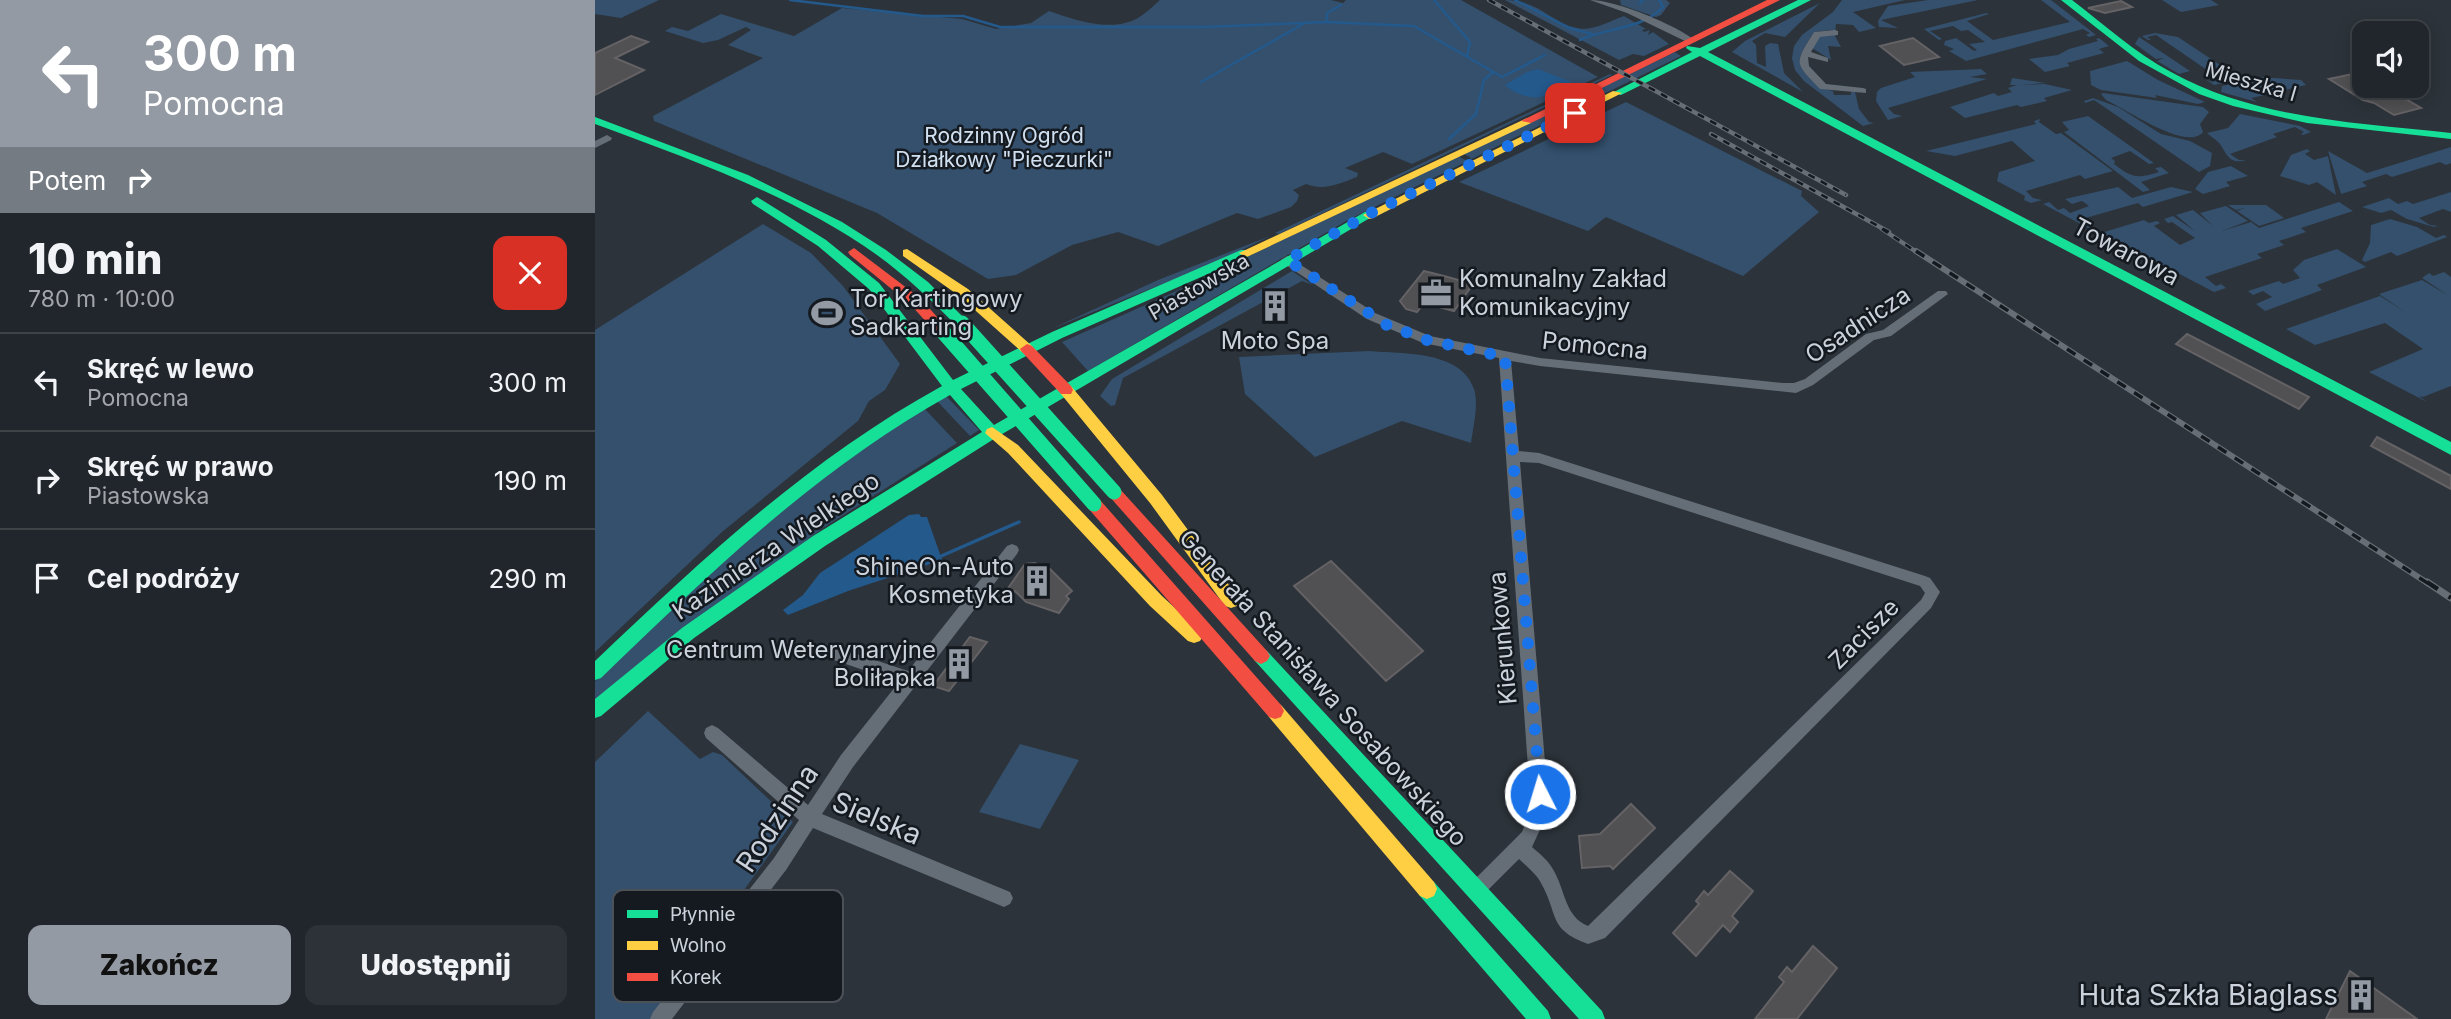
<!DOCTYPE html>
<html lang="pl">
<head>
<meta charset="utf-8">
<style>
	body { margin:0; font-family:Inter,sans-serif; background:#2d3238; color:#f1f3f6; height:100vh; display:flex; flex-direction:column; font-size:26px; white-space:nowrap }
	* { box-sizing:border-box; margin:0 }
	p { font-size:23px; color:#a2a5a9 }
	.icon { flex:none; width:38px; height:38px; fill:none; stroke:currentColor; stroke-width:2; stroke-linecap:round; stroke-linejoin:round }
	.map { position:relative; flex:1; overflow:hidden }
	.side { display:flex; flex-direction:column; background:#21262c; width:595px }
	.side>* { flex:none }
	.top-card { background:#939aa3; color:#fff; overflow:hidden }
	.fabs { position:absolute; left:1757px; top:21px; display:grid; gap:14px }
	.fabs a { display:grid; place-items:center; width:77px; height:77px; border-radius:14px; background:#21262c; box-shadow:0 4px 18px #0003,0 0 0 2px #3e4348; font-size:35px }
	.pin { position:absolute; display:grid; place-items:center; width:60px; height:60px; color:#fff; margin:-30px; border-radius:14px; box-shadow:0 4px 10px #0006 }
	.me { position:absolute; width:77px; margin:-38px; rotate:355deg; stroke-linejoin:round; filter:drop-shadow(0 0 5px #0008) }
	.turn { display:flex; align-items:center; gap:24px; height:147px; padding:0 28px; font-size:32px }
	.turn .icon { width:91px; height:91px; stroke-width:2.5 }
	.turn b { display:block; font-size:49px; line-height:60px }
	.then { display:flex; align-items:center; height:66px; padding:0 28px; background:#0003; gap:14px; font-size:26px }
	.round { display:grid; place-items:center; flex:none; width:74px; height:74px; border-radius:14px; background:#2d3238 }
	.head { display:flex; align-items:center; justify-content:space-between; height:119px; padding:0 28px }
	h1 { font-size:42px; font-weight:800; line-height:52px }
	.action { display:flex; gap:14px; margin-top:auto; padding:14px 28px }
	.action a { flex:1; height:80px; border-radius:14px; background:#939aa3; color:#111; font-size:28px; font-weight:800; line-height:80px; text-align:center }
	.action a+a { background:#2d3238; color:#f1f3f6 }
	ul { padding:0; list-style:none }
	li { display:flex; align-items:center; gap:21px; height:98px; padding:0 28px; border-top:2px solid #3e4348 }
	li div { flex:1 }
	li b { display:block; font-size:26px }
	li em { font-style:normal }
	main { display:flex; flex:1; min-height:0 }
	.map>svg:first-child { display:block }
</style>
</head>
<body>
<main>
<section class="side">
<div class="top-card">
<div class="turn"><svg class="icon" aria-label="left" viewBox="0 0 24 24"><path d="M17 20v-9H6M10 6l-5 5 5 5"/></svg><div><b>300 m</b>Pomocna</div></div>
<div class="then">Potem<svg class="icon" aria-label="right" viewBox="0 0 24 24"><path d="M7 20v-9h11M14 6l5 5-5 5"/></svg></div>
</div>
<div class="head"><div><h1>10 min</h1><p>780 m · 10:00</p></div><a class="round" style="background:#d93025;color:#fff"><svg class="icon" aria-label="close" viewBox="0 0 24 24"><path d="M6 6l12 12M18 6L6 18"/></svg></a></div>
<ul>
<li><svg class="icon" aria-label="left" viewBox="0 0 24 24"><path d="M17 20v-9H6M10 6l-5 5 5 5"/></svg><div><b>Skręć w lewo</b><p>Pomocna</p></div><em>300 m</em></li>
<li><svg class="icon" aria-label="right" viewBox="0 0 24 24"><path d="M7 20v-9h11M14 6l5 5-5 5"/></svg><div><b>Skręć w prawo</b><p>Piastowska</p></div><em>190 m</em></li>
<li><svg class="icon" aria-label="arrive" viewBox="0 0 24 24"><path d="M6 21V4h12l-3 4 3 4H6"/></svg><div><b>Cel podróży</b></div><em>290 m</em></li>
</ul>
<div class="action"><a>Zakończ</a><a>Udostępnij</a></div>
</section>
<div class="map">
<svg width="1856" height="1019" viewBox="0 0 1856 1019">
	<rect width="100%" height="100%" fill="#2c333a"/>
	<g fill="#34506d">
		<path d="M0 0H64L26 18 0 14Z"/>
		<path d="M565 0H736L748 3 751 0H866L1003 77 817 164 788 152 750 168 763 173 762 177C744 184 729 191 711 184L698 190 704 195 702 201 696 207 663 219 642 213 563 246 523 232 477 245 421 275 393 279 282 213 59 121 58 116 168 58 133 45 156 30 151 27 123 40 108 43 70 31 77 27 93 31 126 14 199 36 247 8 367 19 401 29 436 23 454 11C480 20 516 33 543 18 551 13 558 6 565 0Z"/>
		<path d="M910 0C944 0 955 22 982 28 996 32 1015 21 1029 16L1051 29 1047 30 1049 32 1055 30 1053 35 1058 32 1074 44 1049 56 1038 54 1024 60Z"/>
		<path d="M1025 0H1071L1075 3 1066 15 1061 17 1026 5Z"/>
		<path d="M1247 0H1310L1258 12 1281 28 1264 32 1258 25 1241 24 1240 36 1246 47 1233 46 1236 60 1217 48 1222 36H1237L1236 30 1219 32C1214 39 1208 49 1205 57 1202 71 1226 90 1238 91L1239 95H1256V92H1260L1264 109 1274 122 1279 123 1268 126 1209 81 1200 70 1197 58 1199 46 1207 35 1238 12Z"/>
		<path d="M1333 0H1383L1286 20 1303 28 1284 27 1283 21 1293 6Z"/>
		<path d="M1446 0H1456L1501 35 1494 37 1491 35 1495 33 1488 29 1371 61 1354 51 1359 49 1349 45 1350 41 1361 38 1379 51 1382 50 1374 44 1390 42 1373 30 1366 31 1358 26 1335 31 1347 39 1344 40 1329 29 1391 13 1394 14 1372 21 1398 40 1475 22Z"/>
		<path d="M1567 0H1616L1624 5 1586 12Z"/>
		<path d="M1225 3 1190 37 1170 33 1157 41 1161 45 1162 63 1171 67 1170 46 1175 43 1183 44 1189 73 1208 92 1137 52 1150 41Z"/>
		<path d="M1560 33 1583 37 1646 79 1619 85 1610 79 1617 82 1625 79 1561 35 1552 37 1556 40H1553L1547 36Z"/>
		<path d="M1544 37 1595 71 1584 74 1562 61 1569 58 1561 59 1540 44Z"/>
		<path d="M1504 38 1514 46 1504 49 1509 53 1472 63 1475 66 1450 72 1434 59 1463 55 1474 49 1503 41 1501 39Z"/>
		<path d="M1080 52 1086 56 753 220 493 371 467 342 575 294 863 156 872 161 876 158 869 154Z"/>
		<path d="M1532 61 1563 80 1610 102 1603 104 1560 95 1562 98 1506 90 1496 85 1495 71Z"/>
		<path d="M1386 69 1392 74 1375 77 1392 79 1293 108 1299 114 1307 116 1293 120 1281 101 1282 92 1286 88 1320 77 1315 72Z"/>
		<path d="M1017 75 684 234 680 233 1015 74Z"/>
		<path d="M1665 77 1706 80 1711 85 1673 94 1653 80Z"/>
		<path d="M1417 78 1451 83 1424 85 1450 84 1477 90 1449 98 1452 101 1426 107 1422 105 1370 118 1355 107 1399 93 1403 96 1417 92 1413 88 1422 85H1415Z"/>
		<path d="M1649 81 1670 95 1656 98 1662 102 1626 92 1627 86Z"/>
		<path d="M1508 93 1608 107 1614 112 1605 124 1608 132C1592 152 1531 109 1511 100L1506 94Z"/>
		<path d="M1498 98 1523 107 1566 134 1595 141 1617 153 1615 166 1604 172 1499 100 1490 103 1489 101Z"/>
		<path d="M1031 102 1207 191 1206 196 1224 212 1148 276 1011 217 993 231 864 182Z"/>
		<path d="M1645 114 1705 126 1716 132 1708 135 1706 134 1709 132 1700 127 1678 134 1682 137 1635 154 1644 160H1651C1635 165 1632 155 1625 144 1622 140 1616 137 1612 133L1633 128Z"/>
		<path d="M1493 116 1559 163 1554 164 1535 151 1516 158 1520 161 1519 164C1537 178 1542 179 1564 172L1560 168 1566 167 1574 173 1546 182 1555 190 1548 192 1469 132 1474 130 1467 122Z"/>
		<path d="M1445 119 1444 122 1461 134 1466 133 1518 171 1490 179 1485 175 1431 191 1438 198 1447 200 1436 203 1429 200 1430 196 1402 181 1404 172 1440 161 1417 141 1360 156 1331 151 1441 124 1439 121Z"/>
		<path d="M1856 147V163L1851 165 1845 162 1797 177 1791 174 1767 182 1772 186 1746 194 1733 151 1772 173Z"/>
		<path d="M1712 149 1715 151 1710 154 1719 160 1733 156 1741 195 1722 182 1714 185 1685 176 1696 155Z"/>
		<path d="M1636 166 1653 176 1631 182 1635 186 1608 194 1600 189 1613 172Z"/>
		<path d="M1523 187 1537 198 1576 187 1598 192 1548 207 1543 203 1487 219 1496 227 1504 228 1497 230 1448 204 1454 202 1463 210 1469 208 1475 213 1494 206 1487 201 1477 204 1470 199Z"/>
		<path d="M1856 192V212L1848 209 1824 218 1835 225 1843 226 1839 227 1812 219 1796 210 1786 213 1767 207 1794 198 1803 204 1812 201 1818 204Z"/>
		<path d="M1744 202 1758 211 1706 228 1711 232 1684 241 1689 245 1662 254 1667 258 1610 277 1621 286 1626 284 1631 288 1619 292 1506 233 1549 220 1554 223 1562 221 1565 223 1559 226 1585 245 1600 238 1577 222 1573 223 1569 219 1578 216 1600 231 1581 215 1598 210 1618 226 1605 213 1631 206 1653 221 1627 231 1656 222 1664 228Z"/>
		<path d="M1633 205H1671L1689 218 1664 226 1642 211 1650 208 1641 210Z"/>
		<path d="M1795 219 1822 227 1841 238 1849 235 1852 237 1802 256 1796 252 1770 262 1767 260 1775 243 1776 225Z"/>
		<path d="M168 224 216 253 248 286 305 364 290 390 274 401 263 421 127 532 0 652V330Z"/>
		<path d="M675 236 627 260 456 329 563 280Z"/>
		<path d="M1742 249 1771 267 1722 285 1727 290 1670 311 1661 304 1677 297 1668 291 1658 295 1653 291 1684 281 1688 284 1705 278 1698 270 1709 260Z"/>
		<path d="M697 271 718 285 707 281 528 378 520 405 516 406 505 396 517 379Z"/>
		<path d="M1849 272 1856 277V386L1828 397 1824 396 1832 402 1774 372 1828 349 1790 323 1720 345 1691 329 1785 296 1810 312 1784 294 1827 280 1854 296 1827 278 1834 273 1838 276Z"/>
		<path d="M774 351C807 354 866 350 879 389 884 405 878 427 876 443L807 421 720 457 650 394 644 357Z"/>
		<path d="M350 395 384 430 375 436 341 400Z"/>
		<path d="M328 407 362 443 228 528 0 702V681L194 500Z"/>
		<path d="M53 711 105 759 118 752 127 755 198 822 56 1019H0V762Z"/>
		<path d="M425 744 484 760 445 829 384 812Z"/>
	</g>
	<g fill="#24598c">
		<path d="M943 69 976 82C955 99 932 104 910 85L932 72Z"/>
		<path d="M324 514 326 517H332L347 560 253 591 193 615 188 610 208 595 225 573 314 515Z"/>
	</g>
	<g fill="none" stroke-linecap="round" stroke-linejoin="round">
		<g stroke="#24598c" stroke-width="2.5">
			<path d="M195 0 328 16H368L405 27H610L732 22 819 26 907 77 950 55"/>
			<path d="M839 0 875 42 872 57"/>
			<path d="M920 0 974 28 997 34"/>
			<path d="M1045 3 1048 0"/>
			<path d="M732 22V13L746 5"/>
			<path d="M985 40C1013 27 1046 30 1068 7L1064 0"/>
			<path d="M606 82 708 24"/>
			<path d="M854 139 881 114 889 80 897 73"/>
		</g>
		<path stroke="#24598c" stroke-width="3.5" d="M344 557 424 522"/>
	</g>
	<g fill="#515052" stroke="#646265" stroke-width="2">
		<path d="M1526 1 1537 7 1510 13 1493 8Z"/>
		<path d="M36 36 53 42 20 58 49 70 0 95V53Z"/>
		<path d="M1318 38 1344 57 1309 65 1285 46Z"/>
		<path d="M1762 73 1769 78V86L1790 87 1826 108 1799 115 1779 103 1768 100 1734 79Z"/>
		<path d="M829 271 849 276 878 284 859 311 829 303 822 312 811 309 805 301Z"/>
		<path d="M1592 334 1714 397 1704 409 1581 344Z"/>
		<path d="M1782 437 1856 476V489L1776 446Z"/>
		<path d="M736 561 828 651 791 681 699 586Z"/>
		<path d="M440 563 450 569 453 567 477 591 471 596 474 599 464 613 431 602 420 591 402 604 430 564Z"/>
		<path d="M375 637 392 642 354 691 338 686Z"/>
		<path d="M1036 804 1060 828 1018 869 1015 866 987 868 984 836 1005 834Z"/>
		<path d="M1135 871 1158 891 1137 916 1143 922 1135 932 1128 925 1101 956 1078 933 1104 904 1101 901 1109 891 1113 895Z"/>
		<path d="M1218 946 1242 968 1202 1019H1160L1189 982 1184 977 1192 967 1197 972Z"/>
		<path d="M1755 971 1822 1019H1731Z"/>
	</g>
	<g fill="none" stroke-linecap="round" stroke-linejoin="round">
		<g fill="#656d76" fill-rule="evenodd">
			<path d="M995 0C1021 0 1081 25 1101 41L1094 43 1032 13Z"/>
			<path d="M1240 30 1243 31V35L1225 37 1216 52 1233 58V62L1213 57 1214 66 1231 84 1268 88 1271 89V93L1225 89C1199 62 1199 64 1219 32Z"/>
			<path d="M12 135 17 138 16 140 0 148V141Z"/>
			<path d="M692 256 780 313 835 336 945 358 1188 383H1199L1210 379 1271 334 1288 330 1343 291H1351L1353 294 1296 336 1279 340 1218 385 1201 393 945 366 916 361 924 451 944 453 1330 576 1335 578 1345 592 1336 608 1010 938 993 944C953 929 964 916 947 885 942 874 932 867 924 859L887 896 881 899 875 896 872 890 875 884 927 832 936 810 904 358 828 343 772 319 688 263 686 260ZM925 462 944 463 1325 586 1330 593 1326 600 993 926C970 917 970 890 959 871 954 861 945 854 937 847L954 810Z"/>
			<path d="M417 544 422 546 424 550 422 554 258 767 227 814 415 892 418 898 415 904 409 907 218 828 191 870 77 1019H55L58 1012 179 858 204 820 111 738 109 733 111 728 117 725 123 728 213 805 246 755 304 682 224 655 221 650 224 645 229 643 313 671 412 546Z"/>
		</g>
		<g fill="#16e098" fill-rule="evenodd">
			<path d="M1203 0H1216L1113 52 1856 442V455L1105 56 1026 95 1017 93 1097 52 1091 48 1092 46 1105 48Z"/>
			<path d="M1466 0H1477C1510 25 1540 53 1576 72 1661 119 1762 123 1856 133V139L1712 123 1638 106 1604 94 1544 61Z"/>
			<path d="M0 117 153 175 247 222 291 250 333 282 374 323 367 328 362 326C337 301 311 276 282 255 197 195 97 160 0 124Z"/>
			<path d="M162 197 231 240 284 283 358 380 457 332 646 250H654V256L467 338 366 389 399 425 770 212 774 211 780 215 402 437 230 546 99 638 6 716 0 718V699L87 628 218 536 387 432 355 395C222 469 115 573 6 678L0 680V661C108 558 216 458 347 386L274 289 223 246 158 204 156 201Z"/>
			<path d="M666 648 672 651 1007 1011 1010 1019H984L660 661 657 656 660 651Z"/>
			<path d="M832 879 839 882 953 1011 956 1019H931L825 896 822 889 825 882Z"/>
		</g>
		<g fill="#ffcf43" fill-rule="evenodd">
			<path d="M1018 91 1027 93 778 218 774 219 768 215Z"/>
			<path d="M932 118 936 119V123L654 256 650 257 644 253Z"/>
			<path d="M312 249 373 289 437 346 439 349 437 352H427L363 295 308 256V250Z"/>
			<path d="M471 385 476 386 567 495 642 596 644 601 642 606 636 608 630 606 555 503 466 394 464 390Z"/>
			<path d="M397 427 423 445 567 596 605 631 608 636 605 641 599 643 593 641 555 606 413 453 390 433 392 429Z"/>
			<path d="M680 703 686 705 839 882 842 889 839 896 832 899 825 896 674 717 671 711 674 705Z"/>
		</g>
		<g fill="#f24e42" fill-rule="evenodd">
			<path d="M1172 0H1185L936 123 926 121Z"/>
			<path d="M259 248 325 298 354 330 356 333 354 336H344L315 304 255 255 253 252Z"/>
			<path d="M432 344 437 346 476 386 478 390 476 394H466L427 352 425 349Z"/>
			<path d="M519 486 524 488 672 651 675 656 672 661 666 664 660 661 514 496 511 492 514 488Z"/>
			<path d="M499 498 505 500 686 705 689 711 686 717 680 719 674 717 493 508 491 504 493 500Z"/>
		</g>
		<defs>
			<g id="rail-far2">
				<path d="M894 0 1251 195"/>
				<path d="M1116 134 1294 232"/>
				<path d="M1287 229 1323 253"/>
			</g>
			<path id="rail-far1" d="M1321 251 1834 584"/>
			<path id="rail" d="M1832 582 1856 598"/>
		</defs>
		<use href="#rail-far2" stroke="#686e76" stroke-width="4.5"/>
		<use href="#rail-far1" stroke="#686e76" stroke-width="6"/>
		<use href="#rail" stroke="#686e76" stroke-width="7"/>
		<use href="#rail-far2" stroke="#151a20" stroke-width="2.5" stroke-dasharray="7" stroke-linecap="butt"/>
		<use href="#rail-far1" stroke="#151a20" stroke-width="3.5" stroke-dasharray="10" stroke-linecap="butt"/>
		<use href="#rail" stroke="#151a20" stroke-width="4.5" stroke-dasharray="13" stroke-linecap="butt"/>
		<g stroke="#16e098" stroke-width="15">
			<path d="M367 323 519 492"/>
			<path d="M349 333 499 504"/>
		</g>
	</g>
	<g fill="none" stroke-linecap="round" stroke-linejoin="round">
		<path stroke="#1a73e8" stroke-width="12" stroke-dasharray="0 21.6" d="M945 794 910 357 832 340 792 325 692 260 776 213 980 113"/>
	</g>
	<defs>
		<symbol id="office-bare" viewBox="-9 -9 18 18"><path d="M-6-3h4V-5.5h4V-3h4V5H-6ZM-1-4.5V-3h2v-1.5ZM-6 0V1H6V0Z" fill="#939aa3" stroke="#151a20" stroke-width="2.5" paint-order="stroke"/></symbol>
		<symbol id="building-bare" viewBox="-9 -9 18 18"><path d="M-4-6H4V6H1V3H-1V6H-4ZM-2.5-4.3h1.7v1.8h-1.7ZM.8-4.3h1.7v1.8H.8ZM-2.5-1h1.7V.8h-1.7ZM.8-1h1.7V.8H.8Z" fill="#939aa3" stroke="#151a20" stroke-width="2.5" paint-order="stroke"/></symbol>
		<symbol id="stadium-bare" viewBox="-9 -9 18 18"><path d="M0-5a6.5 5 0 1 0 0 10a6.5 5 0 1 0 0-10ZM-3.5-1.8h7v3.6h-7Z" fill="#939aa3" stroke="#151a20" stroke-width="2.5" paint-order="stroke"/></symbol>
	</defs>
	<g fill-rule="evenodd">
		<use href="#office-bare" x="819" y="271" width="44" height="44"/>
		<use href="#building-bare" x="658" y="284" width="44" height="44"/>
		<use href="#stadium-bare" x="210" y="291" width="44" height="44"/>
		<use href="#building-bare" x="420" y="559" width="44" height="44"/>
		<use href="#building-bare" x="342" y="642" width="44" height="44"/>
		<use href="#building-bare" x="1744" y="973" width="44" height="44"/>
	</g>
	<g text-anchor="middle" stroke-width="5" stroke-linejoin="round" paint-order="stroke">
		<g font-size="21" fill="#cbd2db" stroke="#151a20">
			<text transform="translate(1656 82) rotate(16)" y="7">Mieszka I</text>
			<text transform="translate(604 287) rotate(-30)" y="7">Piastowska</text>
		</g>
		<g font-size="21" fill="#d1e0f1" stroke="#151a20">
			<text x="409" y="143">Rodzinny Ogród<tspan x="409" dy="24">Działkowy "Pieczurki"</tspan></text>
		</g>
		<g font-size="24" fill="#cbd2db" stroke="#151a20">
			<text transform="translate(1531 252) rotate(28)" y="8">Towarowa</text>
			<text transform="translate(1263 325) rotate(-33)" y="8">Osadnicza</text>
			<text transform="translate(1000 346) rotate(6)" y="8">Pomocna</text>
			<text transform="translate(181 546) rotate(-34)" y="8">Kazimierza Wielkiego</text>
			<text transform="translate(1269 634) rotate(-45)" y="8">Zacisze</text>
			<text transform="translate(908 638) rotate(-95)" y="8">Kierunkowa</text>
			<text transform="translate(728 688) rotate(48)" y="8">Generała Stanisława Sosabowskiego</text>
		</g>
		<g font-size="24" fill="#cbd2db" stroke="#151a20" text-anchor="start">
			<text x="864" y="287">Komunalny Zakład<tspan x="864" dy="28">Komunikacyjny</tspan></text>
			<text x="255" y="307">Tor Kartingowy<tspan x="255" dy="28">Sadkarting</tspan></text>
			<text x="680" y="349" text-anchor="middle">Moto Spa</text>
			<text x="419" y="575" text-anchor="end">ShineOn-Auto<tspan x="419" dy="28">Kosmetyka</tspan></text>
			<text x="341" y="658" text-anchor="end">Centrum Weterynaryjne<tspan x="341" dy="28">Boliłapka</tspan></text>
		</g>
		<g font-size="28" fill="#cbd2db" stroke="#151a20">
			<text transform="translate(182 818) rotate(-56)" y="10">Rodzinna</text>
			<text transform="translate(282 818) rotate(23)" y="10">Sielska</text>
		</g>
		<g font-size="28" fill="#cbd2db" stroke="#151a20" text-anchor="end">
			<text x="1743" y="1005">Huta Szkła Biaglass</text>
		</g>
	</g>
	<rect x="18" y="890" width="230" height="112" rx="10" fill="#151a20" stroke="#4c5158" stroke-width="2"/>
	<rect x="32" y="910" width="31" height="8" fill="#16e098"/>
	<rect x="32" y="941" width="31" height="9" fill="#ffcf43"/>
	<rect x="32" y="973" width="31" height="8" fill="#f24e42"/>
	<g font-size="19" fill="#cbd2db">
		<text x="75" y="921">Płynnie</text>
		<text x="75" y="952">Wolno</text>
		<text x="75" y="984">Korek</text>
	</g>
</svg>
<div class="fabs">
<a><svg class="icon" aria-label="sound" viewBox="0 0 24 24"><path d="M4 9h4l5-4v14l-5-4H4zM17 9q2 3 0 6"/></svg></a>
</div>
<div class="pin" style="left:980px;top:113px;background:#d93025"><svg class="icon" aria-label="arrive" viewBox="0 0 24 24"><path d="M6 21V4h12l-3 4 3 4H6"/></svg></div>
<svg class="me" style="left:945px;top:794px" viewBox="-20 -20 40 40"><circle r="17" fill="#1a73e8" stroke="#fff" stroke-width="3"/><path d="M0-11L8 9 0 5-8 9z" fill="#fff"/></svg>
</div>
</main>
</body>
</html>
